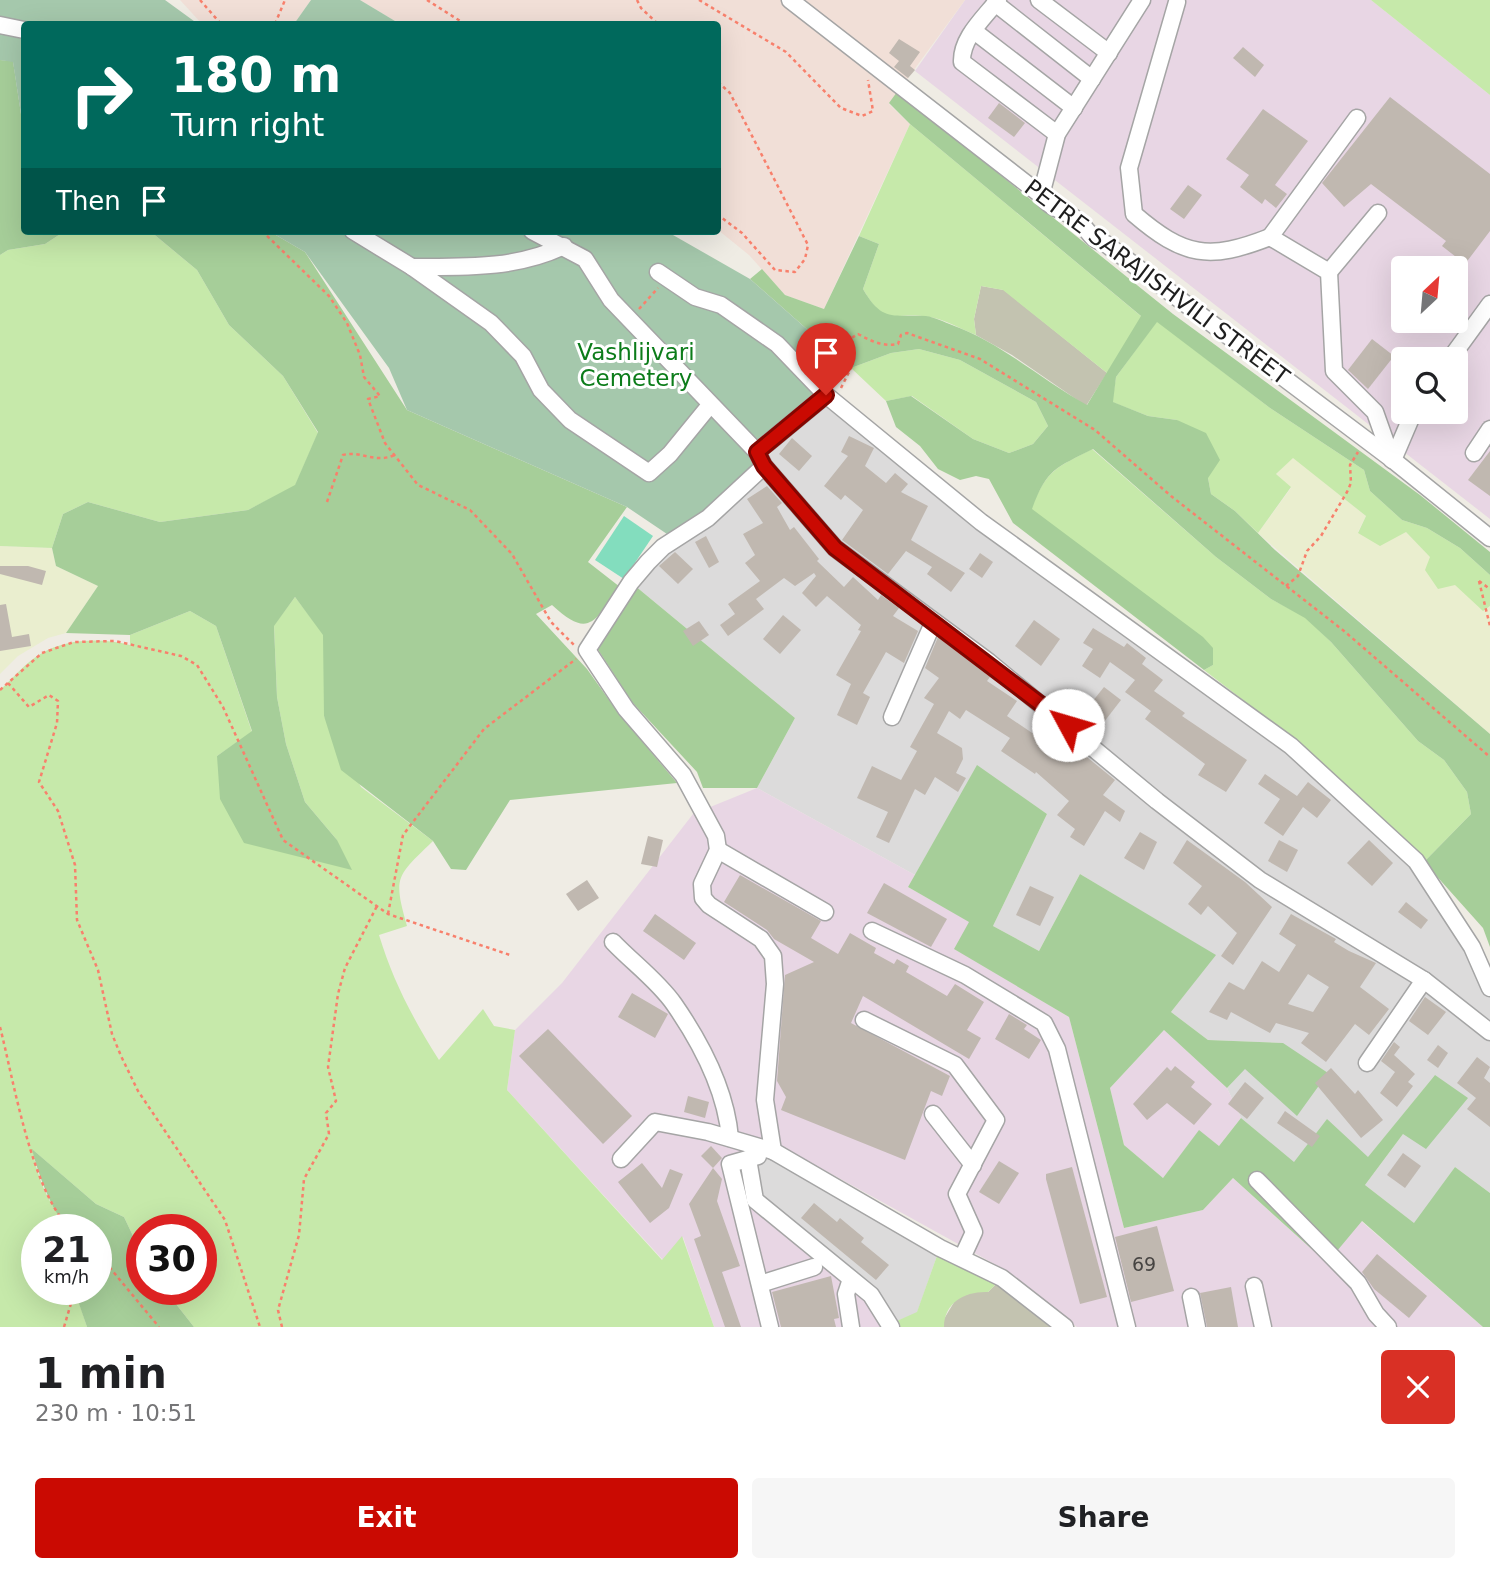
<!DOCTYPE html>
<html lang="en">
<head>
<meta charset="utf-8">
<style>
	body { margin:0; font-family:"DejaVu Sans",sans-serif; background:#f6f6f6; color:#202124; height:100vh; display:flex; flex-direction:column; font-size:26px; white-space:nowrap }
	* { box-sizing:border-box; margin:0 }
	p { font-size:23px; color:#757577 }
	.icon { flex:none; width:38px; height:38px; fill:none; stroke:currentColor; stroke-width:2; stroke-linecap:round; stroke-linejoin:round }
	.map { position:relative; height:1327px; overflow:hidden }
	.panel { display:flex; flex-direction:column; background:#fff; flex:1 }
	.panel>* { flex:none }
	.guide { position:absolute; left:21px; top:21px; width:700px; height:214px; border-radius:7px; box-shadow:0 7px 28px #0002; background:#00695c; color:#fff; overflow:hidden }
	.needle { width:46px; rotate:26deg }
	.fabs { position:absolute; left:1391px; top:256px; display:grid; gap:14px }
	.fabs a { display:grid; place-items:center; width:77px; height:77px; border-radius:7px; background:#fff; box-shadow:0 7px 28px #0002; font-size:35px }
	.speed { position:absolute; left:21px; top:1214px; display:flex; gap:14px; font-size:35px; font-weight:700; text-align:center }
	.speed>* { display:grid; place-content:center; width:91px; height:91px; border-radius:50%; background:#fff; box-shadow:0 7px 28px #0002; line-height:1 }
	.speed small { font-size:18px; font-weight:400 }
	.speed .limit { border:10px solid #d22; background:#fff; color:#111 }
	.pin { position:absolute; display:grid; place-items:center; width:60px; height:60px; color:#fff; margin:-72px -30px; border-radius:50% 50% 50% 0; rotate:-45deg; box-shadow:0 0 7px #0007 }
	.pin .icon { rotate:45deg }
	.me { position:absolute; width:77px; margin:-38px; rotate:309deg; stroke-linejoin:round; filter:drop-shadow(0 0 5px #0008) }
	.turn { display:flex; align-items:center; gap:24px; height:147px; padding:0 35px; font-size:32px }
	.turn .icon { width:91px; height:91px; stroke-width:2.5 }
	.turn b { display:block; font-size:49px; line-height:60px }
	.then { display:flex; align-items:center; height:66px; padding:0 35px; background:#0003; gap:14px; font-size:26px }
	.round { display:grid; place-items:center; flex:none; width:74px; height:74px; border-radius:7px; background:#f6f6f6 }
	.overview { display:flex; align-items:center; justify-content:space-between; height:119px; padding:0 35px }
	h1 { font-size:42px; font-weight:800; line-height:52px }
	.action { display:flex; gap:14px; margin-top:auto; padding:14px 35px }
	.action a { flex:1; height:80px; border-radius:7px; background:#ca0a02; color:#fff; font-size:28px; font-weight:800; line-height:80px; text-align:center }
	.action a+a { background:#f6f6f6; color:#202124 }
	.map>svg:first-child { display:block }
</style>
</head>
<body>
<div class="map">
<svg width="1490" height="1327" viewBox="0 0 1490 1327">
	<rect width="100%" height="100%" fill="#efece4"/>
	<g fill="#dcdbdb">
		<path d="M826 395 897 453 1291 746 1416 861 1490 987V1032L1260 880 835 548 763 462Z"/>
		<path d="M764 472 933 629 1035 711 1255 882 1430 993 1490 1039V1193L1455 1167 1415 1224 1365 1185 1403 1134 1435 1075 1368 1158 1327 1120 1294 1163 1241 1118 1227 1088 1245 1068 1283 1043 1208 1040 1171 1012 1215 955 1080 874 1039 951 993 926 1047 814 977 766 915 875 757 788 795 718 634 585 649 566Z"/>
		<path d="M773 1157 938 1253 917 1313 890 1324 762 1208 752 1163Z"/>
	</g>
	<g fill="#e8d6e4" fill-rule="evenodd">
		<path d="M965 0H1371L1490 95V519L915 71ZM1404 268H1456V320H1404ZM1404 359H1456V411H1404Z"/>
		<path d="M757 788 915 875 908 887 970 922 955 949 1069 1017 1124 1228 1203 1210 1233 1178 1327 1263 1361 1221 1483 1327H1077L998 1266 779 1145 748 1159 755 1200 852 1282 891 1327H714L683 1237 663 1260 507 1090 515 1030 562 983 693 814Z"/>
		<path d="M1164 1030 1227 1088 1241 1118 1219 1146 1199 1131 1163 1178 1124 1145 1110 1088Z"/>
	</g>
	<g fill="#f1dfd7">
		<path d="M180 0H311L294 24H202Z"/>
		<path d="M360 0H965L889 104 910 124 824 309 785 295 749 255 718 230V24H400Z"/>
	</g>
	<g fill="#c3c3b0">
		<path d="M981 286 1004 290 1107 373 1086 406 1012 355 976 335 974 319Z"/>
		<path d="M997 1283 1052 1327H944V1319L956 1299 975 1291 988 1292Z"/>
	</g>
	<g fill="#eaeecf">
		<path d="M1293 457 1366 516 1358 532H1406L1483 610 1490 606V734L1258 533 1291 488 1276 474Z"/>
		<path d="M0 546 52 548 56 566 98 586 66 633 48 638 18 656 0 674Z"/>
	</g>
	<g fill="#c6e9aa">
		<path d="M1371 0H1490V95Z"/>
		<path d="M910 124 1142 317 1107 373 1003 290 981 286 974 319 976 335C961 329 944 319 929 317 893 311 886 329 863 289L879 244 859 236Z"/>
		<path d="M65 231H150L197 270 229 325 283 376 318 433 295 486 248 510 160 522 88 502 63 514 52 548 0 546V255L8 250 45 244Z"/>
		<path d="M1157 321 1270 408 1364 470 1370 491 1402 520 1427 528 1460 548 1490 575V606L1483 611 1455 585 1438 589 1425 570 1430 557 1406 532 1380 546 1358 533 1366 516 1293 458 1276 474 1291 487 1258 533 1235 511 1211 494 1208 478 1177 420 1148 416 1112 402 1116 377Z"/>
		<path d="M919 349 960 360 1036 402 1048 426 1033 444 1009 453 973 439 912 396 886 401 851 368 891 353Z"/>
		<path d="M1092 449 1216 557 1271 599 1305 617 1331 642 1418 741 1444 760 1467 792 1471 814 1424 862 1304 747 1204 670 1213 665 1031 509C1047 469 1056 468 1092 449Z"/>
		<path d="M295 597 324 635V716L361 787 433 841C396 877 393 876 407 926L379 935C393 981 413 1019 439 1060L483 1009 494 1026 515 1030 507 1090 662 1260 682 1236 714 1327H194L165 1290H201V1230H142V1255L124 1217 96 1204 33 1150C36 1176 52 1214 73 1230H37V1290H75L87 1327H0V690C13 678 27 661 42 653 68 638 103 638 130 645V635L190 611 216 626 252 732 217 756 337 840 305 802 286 744 277 697 274 625Z"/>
		<path d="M938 1253 997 1283 988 1292C966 1291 944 1302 944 1327H891L890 1324 917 1312Z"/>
	</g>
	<g fill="#a6ce99">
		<path d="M0 60 13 61 24 134V231H65L45 244 8 250 0 255Z"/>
		<path d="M897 92 1173 314 1420 495 1490 552V575L1460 548 1427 528 1402 520 1370 491 1364 470 1270 408 1157 322 1116 377 1113 402 1148 416 1177 420 1206 433 1220 460 1208 478 1211 494 1235 511 1275 550 1490 734V947L1483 928 1424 862 1471 814 1467 792 1444 760 1418 741 1331 642 1305 618 1271 599 1216 557 1093 449C1056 468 1047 468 1032 509L1203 637 1213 648V665L1204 670 1013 523 989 479 976 476 960 480 938 469 920 446 896 427 886 401 911 396 973 439 1009 453 1033 444 1048 426 1036 402 960 360 919 349 891 353 851 368 750 279 762 269 785 295 824 309 859 236 879 244 863 289C883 323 892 314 926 316 934 317 944 322 952 325 1002 343 1041 380 1087 405L1141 316 910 124 889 103Z"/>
		<path d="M150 231H269L305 252 407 410 627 507 588 562 620 587C594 621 590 640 552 605L536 614 587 669 619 714 677 783 510 800 466 870 451 869 433 841 341 770 324 716 323 635 295 597 274 626 277 697 286 744 305 802 337 840 352 870 244 843 220 799 217 756 252 731 216 626 190 611 130 635 66 633 98 586 56 566 52 548 63 514 88 502 160 522 248 510 295 485 318 432 283 376 229 325 197 270Z"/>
		<path d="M634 585 795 718 757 788H703L697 772 632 702 597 648Z"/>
		<path d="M977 765 1047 814 993 926 1039 951 1080 874 1216 955 1171 1012 1208 1040 1283 1043 1328 1073 1297 1116 1245 1069 1227 1088 1164 1030 1110 1088 1124 1145 1163 1178 1199 1130 1219 1146 1241 1118 1294 1162 1327 1119 1368 1157 1435 1075 1468 1098 1426 1149 1403 1134 1365 1185 1414 1223 1455 1167 1490 1193V1327H1483L1362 1221 1327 1263 1233 1178 1203 1210 1124 1228 1069 1017 954 949 969 922 908 887Z"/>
		<path d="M32 1149 96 1204 124 1217 142 1255V1290H165L194 1327H87L75 1292 96 1290V1230C90 1230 80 1232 74 1230 55 1225 36 1167 32 1149Z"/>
	</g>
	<g fill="#a5c8ac">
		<path d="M0 0H165L198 24H24V134L13 62 0 60Z"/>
		<path d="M311 0H360L400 24H294Z"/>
		<path d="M269 231H666L750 279 851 368 710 508 667 534 627 507 407 410 389 368 305 252Z"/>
	</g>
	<path fill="#83ddbe" d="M624 516 653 536 624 579 595 560Z"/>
	<g fill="#c0b8b0" fill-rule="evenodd">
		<path d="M899 39 920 52 910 66 915 70 908 78 894 67 899 61 889 53Z"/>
		<path d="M1243 47 1264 65 1255 77 1233 58Z"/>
		<path d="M1390 97 1490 174V231L1465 264 1442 246 1446 241 1371 184 1344 207 1322 183Z"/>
		<path d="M999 103 1025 123 1014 137 988 118Z"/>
		<path d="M1263 109 1308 141 1275 185 1287 194 1276 208 1265 199 1262 204 1240 187 1249 175 1226 159Z"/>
		<path d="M1188 185 1202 195 1184 219 1170 209Z"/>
		<path d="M1372 339 1394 356 1368 389 1348 370Z"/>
		<path d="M849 436 874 448 865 466 886 483 895 473 908 484 901 492 928 506 911 540 965 573 951 592 927 574 932 567 906 551 888 574 842 540 863 510 845 495 841 500 824 486 848 456 841 452Z"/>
		<path d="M792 438 812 456 799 471 779 454Z"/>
		<path d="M1490 451V496L1468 480Z"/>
		<path d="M767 486 782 503 777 507 790 530 794 527 819 559 817 561 844 587 853 577 878 600 881 595 899 608 893 616 918 631 904 663 886 652 863 693 870 697 857 725 837 715 851 684 836 675 861 631 858 630 861 625 827 596 816 607 802 593 816 576 814 573 795 586 784 578 756 599 764 609 728 636 720 625 735 614 728 604 760 581 745 563 755 555 743 534 763 523 747 499Z"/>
		<path d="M706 536 719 562 709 568 695 542Z"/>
		<path d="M675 552 693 569 678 584 659 566Z"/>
		<path d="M980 553 993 562 982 578 969 569Z"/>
		<path d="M0 566H28L46 571 42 585 0 574Z"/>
		<path d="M6 604 12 637 29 634 31 646 0 651V605Z"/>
		<path d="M783 615 801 630 780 654 763 639Z"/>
		<path d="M1034 620 1060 639 1041 666 1015 646Z"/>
		<path d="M699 621 709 635 693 646 683 631Z"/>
		<path d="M1093 628 1124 647 1127 643 1146 658 1142 664 1163 680 1154 691 1185 713 1182 716 1247 760 1226 792 1198 775 1205 764 1145 719 1151 711 1125 692 1135 680 1110 662 1100 678 1082 666 1093 649 1083 643Z"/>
		<path d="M938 637 990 677 987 681 1017 701 1007 716 1069 758 1077 749 1115 780 1103 795 1125 811 1120 822 1105 811 1084 846 1070 837 1075 829 1057 815 1069 801 1036 772 1035 774 1001 751 1010 738 966 710 960 719 949 711 937 733 962 748 963 759 956 773 966 778 958 792 935 777 925 795 915 789 889 843 876 837 888 812 857 798 872 766 901 780 917 751 910 747 934 704 924 698 939 678 925 668Z"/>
		<path d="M1104 687 1121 700 1097 731 1080 717Z"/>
		<path d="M1265 774 1297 796 1308 782 1331 800 1317 818 1303 807 1283 836 1264 823 1280 799 1258 784Z"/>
		<path d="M1140 832 1157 842 1144 870 1124 858Z"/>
		<path d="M648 836 663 840 657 867 641 864Z"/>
		<path d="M1187 840 1245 882 1272 907 1233 965 1221 956 1237 933 1208 906 1201 915 1188 904 1202 886 1173 863Z"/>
		<path d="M1279 840 1298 850 1287 872 1268 861Z"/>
		<path d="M1369 840 1393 863 1372 886 1347 863Z"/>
		<path d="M740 875 821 921 811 938 838 954 850 933 876 948 874 953 894 964 897 959 909 966 906 972 947 996 955 984 984 1002 967 1030 981 1038 969 1059 863 996 851 1023 950 1076 942 1096 931 1091 905 1160 781 1110 786 1097 777 1081 785 975 814 962 774 939 767 930 724 902Z"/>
		<path d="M587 880 599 898 578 911 566 894Z"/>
		<path d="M884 883 947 919 931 947 867 913Z"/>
		<path d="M1030 886 1054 897 1040 926 1016 915Z"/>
		<path d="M1406 902 1428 920 1421 929 1398 912Z"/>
		<path d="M655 914 696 943 684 960 643 931Z"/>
		<path d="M1291 914 1336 939 1334 942 1349 951 1376 963 1360 987 1389 1009 1369 1035 1355 1024 1326 1062 1301 1043 1309 1033 1276 1023 1270 1033 1231 1012 1227 1020 1209 1012 1229 982 1244 990 1262 961 1279 972 1296 945 1279 934ZM1308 974 1329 987 1313 1012 1288 1004Z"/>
		<path d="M632 993 668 1014 655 1038 618 1017Z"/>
		<path d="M1425 997 1446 1012 1428 1035 1409 1021Z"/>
		<path d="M1009 1014 1027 1025 1024 1029 1041 1040 1029 1059 995 1039Z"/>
		<path d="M548 1029 632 1116 603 1144 519 1056Z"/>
		<path d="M1394 1042 1400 1047 1394 1055 1415 1074 1408 1082 1413 1086 1397 1107 1380 1093 1395 1072 1381 1061Z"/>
		<path d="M1438 1045 1448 1053 1438 1068 1427 1060Z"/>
		<path d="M1477 1057 1490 1067 1484 1078 1490 1083V1127L1467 1109 1476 1098 1457 1083Z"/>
		<path d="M1175 1066 1195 1082 1191 1087 1212 1104 1194 1125 1167 1103 1147 1120 1133 1104 1167 1067 1171 1071Z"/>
		<path d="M1331 1068 1355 1094 1358 1090 1383 1120 1361 1138 1315 1083Z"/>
		<path d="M1245 1082 1264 1098 1247 1119 1228 1104Z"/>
		<path d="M688 1096 709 1102 705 1118 684 1112Z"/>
		<path d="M1285 1111 1320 1136 1312 1147 1277 1123Z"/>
		<path d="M711 1146 722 1158 713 1168 701 1156Z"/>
		<path d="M1403 1153 1421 1166 1405 1188 1387 1175Z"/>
		<path d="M999 1161 1019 1173 999 1204 979 1192Z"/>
		<path d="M642 1163 662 1188 670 1169 683 1174 669 1208 650 1223 618 1182Z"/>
		<path d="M1072 1167 1107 1297 1080 1304 1046 1179V1174Z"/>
		<path d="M713 1168 722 1179 717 1201 740 1266 722 1272 741 1327H725L694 1239 701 1236 689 1204Z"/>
		<path d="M814 1203 837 1222 840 1218 864 1238 861 1242 889 1265 876 1280 801 1218Z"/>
		<path d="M1157 1226 1174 1291 1131 1302 1115 1237Z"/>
		<path d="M1377 1254 1427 1296 1409 1318 1374 1289 1362 1272Z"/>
		<path d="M831 1276 839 1318 834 1319 836 1327H781L772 1292Z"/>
		<path d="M1231 1287 1238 1327H1207L1200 1293Z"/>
	</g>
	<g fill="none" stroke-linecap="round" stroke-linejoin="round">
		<defs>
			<g id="minor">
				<path d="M790 0 1041 195C1051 211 1065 209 1077 220 1091 231 1087 238 1106 244L1393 460 1490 538"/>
				<path d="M998 0C984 18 961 38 962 62L1057 134"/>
				<path d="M1039 0 1109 53"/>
				<path d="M1177 2 1129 168 1134 214C1184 257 1209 261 1270 237"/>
				<path d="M995 3 1092 79"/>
				<path d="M0 25 24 30"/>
				<path d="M974 31 1074 108"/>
				<path d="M1357 118 1270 237 1329 272 1334 371 1375 412 1392 460"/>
				<path d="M1041 195 1057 134 1142 0"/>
				<path d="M353 231 412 267 491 323 523 356 541 390 570 420 649 473 670 454 710 405"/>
				<path d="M532 231 585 259 611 300 757 452 764 466 835 548 989 662 1157 801 1260 880 1424 980 1490 1032"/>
				<path d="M412 267C465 267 516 269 564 246"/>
				<path d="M658 272 695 297 721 305 777 344 826 395 981 522 1291 746 1416 861 1472 947 1490 988"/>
				<path d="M1329 272 1378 213"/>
				<path d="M1450 359 1490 304"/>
				<path d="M757 452 826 395"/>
				<path d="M1474 453 1490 429"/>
				<path d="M1393 460 1414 411"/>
				<path d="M764 466 708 518 663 547 648 562 631 582 587 650 626 709 683 775 716 836 718 850 702 884 703 898 709 905 761 939 773 956 775 984 765 1100 773 1151"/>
				<path d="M892 717 933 623"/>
				<path d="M718 850 825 912"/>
				<path d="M872 931 965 975 1044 1023 1057 1049 1127 1327"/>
				<path d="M613 942C632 962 658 981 674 1004 701 1043 726 1091 730 1138"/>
				<path d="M864 1020 955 1065 996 1120 957 1194 974 1232 962 1258"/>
				<path d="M1367 1063 1424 980"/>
				<path d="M933 1114 973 1165"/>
				<path d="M758 1156 730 1164 770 1327"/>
				<path d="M621 1159 655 1122 708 1132 773 1151 940 1248 1002 1278 1065 1327"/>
				<path d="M748 1159 755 1200 871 1295 891 1327"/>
				<path d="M1257 1180 1358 1283 1376 1314 1388 1327"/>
				<path d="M760 1284 814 1267"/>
				<path d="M1254 1286 1263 1327"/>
				<path d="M1191 1297 1197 1327"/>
				<path d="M851 1327 846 1294 851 1279"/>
			</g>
		</defs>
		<use href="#minor" stroke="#a5a5a5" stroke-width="19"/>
		<g stroke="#f8806c" stroke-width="2.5" stroke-dasharray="3.5 3.5" stroke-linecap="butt">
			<path d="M200 0 221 24"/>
			<path d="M427 0 465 24"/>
			<path d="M637 0 641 8 658 24"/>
			<path d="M699 0 786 52 841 108 862 116 873 111 868 80"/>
			<path d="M275 24 285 0"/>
			<path d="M718 82 730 93 808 245 805 259 795 272 775 270 742 233 718 215"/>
			<path d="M262 231 329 296 347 323 360 355 364 377 380 396 368 399 385 443 418 485 470 510 512 554 551 622 574 645"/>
			<path d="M639 309 658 288"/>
			<path d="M841 388 853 364 848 340 858 334C871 341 883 347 898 344L901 335 907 333 980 359 1095 430 1171 496 1344 631 1490 757"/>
			<path d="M327 502 343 455C362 450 373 464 395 455"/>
			<path d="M1479 581 1490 626"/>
			<path d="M1479 581 1490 589"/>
			<path d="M1286 586 1298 576 1307 551 1321 536 1347 492 1351 483 1350 465 1358 452"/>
			<path d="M8 683 29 707 49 695 58 701 57 723 39 782 58 811 75 865 77 920 98 970 112 1034 121 1056 138 1091 225 1220 260 1327"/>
			<path d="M0 690 42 653 74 642 115 641 181 656 197 665 223 707 283 840 388 914 510 955"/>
			<path d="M388 914 403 835 484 729 576 659"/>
			<path d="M0 1027C13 1077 33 1200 73 1230"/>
			<path d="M96 1251 159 1327"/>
			<path d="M64 1327 75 1290"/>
			<path d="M282 1327 278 1310 299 1235 304 1179 329 1134 326 1113 336 1101 328 1067 338 994 345 968 377 906"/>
		</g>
		<use href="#minor" stroke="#fff" stroke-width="16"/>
	</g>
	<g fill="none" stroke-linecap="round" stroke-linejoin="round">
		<defs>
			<path id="route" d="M826 395 757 452 764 466 835 548 1068 725"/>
		</defs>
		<use href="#route" stroke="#830601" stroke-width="18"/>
		<use href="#route" stroke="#ca0a02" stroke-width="12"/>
	</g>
	<g text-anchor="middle" stroke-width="6" stroke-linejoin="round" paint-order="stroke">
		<g font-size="19" fill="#464442">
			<text x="1144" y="1271">69</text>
		</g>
		<g font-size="23" fill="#1e1e1e" stroke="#fff">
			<text transform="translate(1157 282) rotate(37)" y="8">PETRE SARAJISHVILI STREET</text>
		</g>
		<g font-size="23" fill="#0c7c1a" stroke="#fff">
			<text x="636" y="360">Vashlijvari<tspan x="636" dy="26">Cemetery</tspan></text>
		</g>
	</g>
</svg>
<div class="fabs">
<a><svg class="needle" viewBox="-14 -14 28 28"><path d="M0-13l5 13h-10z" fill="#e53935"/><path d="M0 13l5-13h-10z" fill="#757577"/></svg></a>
<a><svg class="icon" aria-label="search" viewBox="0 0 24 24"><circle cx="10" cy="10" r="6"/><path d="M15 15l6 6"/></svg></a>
</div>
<div class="speed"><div>21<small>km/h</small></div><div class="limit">30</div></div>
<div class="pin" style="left:826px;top:395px;background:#d93025"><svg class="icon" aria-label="arrive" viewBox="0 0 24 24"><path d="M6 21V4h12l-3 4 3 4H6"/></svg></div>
<svg class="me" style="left:1068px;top:725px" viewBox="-20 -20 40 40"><circle r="19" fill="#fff"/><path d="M0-13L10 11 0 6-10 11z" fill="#ca0a02"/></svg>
<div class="guide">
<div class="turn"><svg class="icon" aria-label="right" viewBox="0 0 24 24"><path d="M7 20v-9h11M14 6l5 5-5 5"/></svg><div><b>180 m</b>Turn right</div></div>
<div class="then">Then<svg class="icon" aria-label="arrive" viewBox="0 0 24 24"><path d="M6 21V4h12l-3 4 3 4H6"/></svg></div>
</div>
</div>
<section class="panel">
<div class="overview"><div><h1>1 min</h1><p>230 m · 10:51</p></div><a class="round" style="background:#d93025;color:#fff"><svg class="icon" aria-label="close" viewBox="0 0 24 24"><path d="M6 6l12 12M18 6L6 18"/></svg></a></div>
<div class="action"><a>Exit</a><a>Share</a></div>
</section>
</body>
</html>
